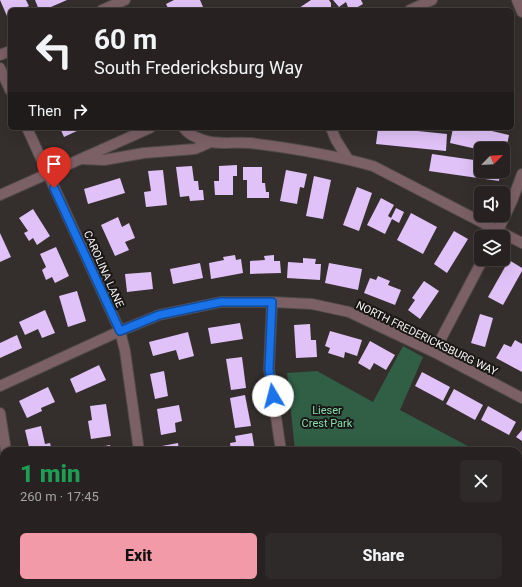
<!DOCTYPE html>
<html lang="en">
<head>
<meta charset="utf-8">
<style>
	body { margin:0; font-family:Roboto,sans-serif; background:#2f2a2a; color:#f1f3f6; height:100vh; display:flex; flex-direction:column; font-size:15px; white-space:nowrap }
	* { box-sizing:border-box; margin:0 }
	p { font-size:13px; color:#a4a4a5 }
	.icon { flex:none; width:22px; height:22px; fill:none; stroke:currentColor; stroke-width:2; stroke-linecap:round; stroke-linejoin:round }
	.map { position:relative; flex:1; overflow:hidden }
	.sheet { position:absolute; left:0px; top:447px; width:522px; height:140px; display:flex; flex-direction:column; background:#272221; border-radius:12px 12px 0 0; box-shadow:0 4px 16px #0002,0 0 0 1px #433f3f }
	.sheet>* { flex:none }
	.banner { position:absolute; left:8px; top:8px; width:506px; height:122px; border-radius:6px; box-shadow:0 4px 16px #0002,0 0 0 1px #433f3f; background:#272221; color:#f1f3f6; overflow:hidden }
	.needle { width:26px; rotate:66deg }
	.fabs { position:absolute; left:474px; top:142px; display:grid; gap:8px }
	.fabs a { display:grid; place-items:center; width:36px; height:36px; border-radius:6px; background:#272221; box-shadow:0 4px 16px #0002,0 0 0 1px #433f3f; font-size:20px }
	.pin { position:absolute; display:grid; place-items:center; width:34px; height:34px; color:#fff; margin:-41px -17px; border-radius:50% 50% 50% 0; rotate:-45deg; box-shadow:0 0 4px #0007 }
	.pin .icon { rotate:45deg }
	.me { position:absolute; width:44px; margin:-22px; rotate:352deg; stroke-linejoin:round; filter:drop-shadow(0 0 3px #0008) }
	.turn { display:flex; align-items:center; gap:14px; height:84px; padding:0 20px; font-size:18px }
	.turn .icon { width:52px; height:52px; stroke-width:2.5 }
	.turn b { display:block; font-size:28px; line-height:34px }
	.then { display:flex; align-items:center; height:38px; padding:0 20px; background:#0003; gap:8px; font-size:15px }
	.round { display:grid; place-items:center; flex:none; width:42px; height:42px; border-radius:6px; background:#2f2a2a }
	.overview { display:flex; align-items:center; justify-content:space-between; height:68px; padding:0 20px }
	h1 { font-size:24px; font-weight:800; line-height:30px; color:#1e9e55 }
	.action { display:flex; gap:8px; margin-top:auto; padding:8px 20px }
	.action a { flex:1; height:46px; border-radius:6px; background:#f39aa9; color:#111; font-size:16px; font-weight:800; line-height:46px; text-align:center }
	.action a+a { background:#2f2a2a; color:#f1f3f6 }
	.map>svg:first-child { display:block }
</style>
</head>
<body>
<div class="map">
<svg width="522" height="587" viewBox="0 0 522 587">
	<rect width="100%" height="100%" fill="#342e2c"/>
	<g fill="#305f45">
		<path d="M403 346 423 357 400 410 477 451H295L287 373 317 371 373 402Z"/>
		<path d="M316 583H478L477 587H317Z"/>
	</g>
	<g fill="#e1c2f8">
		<path d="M0 0H26L29 6 22 9 23 10H10V23Z"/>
		<path d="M35 0H67L44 10H39Z"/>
		<path d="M174 0H200L203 7 196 10H169L166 4Z"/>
		<path d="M311 0H329L331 3V10H296Z"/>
		<path d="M333 0H361L363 4 356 8 349 10 346 2 339 7Z"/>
		<path d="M60 128H78L79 130 64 137Z"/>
		<path d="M378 128H388L447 134 446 151 376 144Z"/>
		<path d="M453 128H479L509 135 505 155H503V149H481V150L450 143Z"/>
		<path d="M432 154 481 161V171H500L499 181 429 171Z"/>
		<path d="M237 165V176H233V195H215L214 181H219V166Z"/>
		<path d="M192 166 194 181H198L199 190H203L204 200 190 201 189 196 180 197 176 167Z"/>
		<path d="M243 167H262V183H265L266 192H269V198H247V180H243Z"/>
		<path d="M163 170 167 205 146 207 144 192 151 191 148 171Z"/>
		<path d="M286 170 307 174 304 188 300 187 297 204 280 201Z"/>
		<path d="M314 176 331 180 323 219 306 216Z"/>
		<path d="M120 178 125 193 88 204 84 189Z"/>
		<path d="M357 187 372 193 359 231 343 225Z"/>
		<path d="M381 198 394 205 388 216 391 218 396 208 404 212 399 223 392 219 385 234 367 225Z"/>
		<path d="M33 209 50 236 37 245 33 238 29 241 24 233 28 231 19 218Z"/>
		<path d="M411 213 437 227 423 254 397 240Z"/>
		<path d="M118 217 122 227 129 223 135 238 125 242 129 250 115 256 101 225Z"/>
		<path d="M454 231 468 239 447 273 434 264Z"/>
		<path d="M0 233 11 257 0 262Z"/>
		<path d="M56 247 69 276 55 283 52 277 46 280 42 270 46 267 40 254Z"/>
		<path d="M235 255 236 260 241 259 243 273 211 279 209 263 224 260 223 257Z"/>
		<path d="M274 255V261H280L281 273 250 274V261L265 260 264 256Z"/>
		<path d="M303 258 316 259 315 264H321L320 280 287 278 288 262 303 263Z"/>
		<path d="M509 260 522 268V271L503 305 488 297Z"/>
		<path d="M200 263 203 278 173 284 170 269Z"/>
		<path d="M329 263 362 269 358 290 325 283Z"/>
		<path d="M151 272 153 289 127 292 125 274Z"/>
		<path d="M378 276 390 281 388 285 401 290 395 305 364 293 370 278 376 280Z"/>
		<path d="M424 281 439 291 420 319 408 310 415 300 412 298Z"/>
		<path d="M77 291 86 321 68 327 59 296Z"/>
		<path d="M45 310 55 333 42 338 38 329 25 335 19 322Z"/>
		<path d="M480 314 493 318 485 347 471 343Z"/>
		<path d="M240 323 243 339 211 344 208 328Z"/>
		<path d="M310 324 311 340H316L317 357 296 358 294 325Z"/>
		<path d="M330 331 362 340 357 356 345 352 344 358 328 353 330 348 325 346Z"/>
		<path d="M188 332 194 356 179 360 176 350 153 356 149 342Z"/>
		<path d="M17 335 22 348 0 358V343Z"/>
		<path d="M515 340 522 344V372L496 358 504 344 511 347Z"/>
		<path d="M370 341 395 355 386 370 374 363 370 370 358 363Z"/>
		<path d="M242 357 246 388 231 390 226 359Z"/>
		<path d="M99 365 106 380 76 393 70 379Z"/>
		<path d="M164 371 168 396 155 399 150 374Z"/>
		<path d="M422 372 450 387 443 401 415 386Z"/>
		<path d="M48 387 55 402 41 408 42 411 27 418 19 401Z"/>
		<path d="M454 389 483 405 475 420 446 404Z"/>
		<path d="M245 395 251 426 235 428 230 398Z"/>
		<path d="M106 404 111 436 91 439 88 421 92 420 90 406Z"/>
		<path d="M179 405 182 421 175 423 176 432 161 435 157 409Z"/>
		<path d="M488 406 516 422 509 435 481 420Z"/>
		<path d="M41 426 45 444 50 443 52 451H30L25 430Z"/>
		<path d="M522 430V441L516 437Z"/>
		<path d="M252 433 255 451H231L230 443 236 442 235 436Z"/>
		<path d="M178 443 179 451H163L162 446Z"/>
		<path d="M110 445 112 451H96L95 448Z"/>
		<path d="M520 581 522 582V587H518Z"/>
		<path d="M120 583H132L133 587H112L111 585Z"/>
		<path d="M276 583V587H244V585Z"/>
	</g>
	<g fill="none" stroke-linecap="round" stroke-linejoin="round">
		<defs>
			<g id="minor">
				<path d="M517 0 522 12"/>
				<path d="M102 10 125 0"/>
				<path d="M410 10 432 0"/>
				<path d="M0 55 10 51"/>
				<path d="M0 68 10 90"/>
				<path d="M27 128 120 331 125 351 139 451"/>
				<path d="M184 128C189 136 202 140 211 142 223 144 237 142 250 143 291 148 333 155 373 166L522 243"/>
				<path d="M331 128 336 140 348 159"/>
				<path d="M81 159 104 160 144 153 195 149 211 142"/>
				<path d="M0 195 150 128"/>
				<path d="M495 237 512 201 522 174"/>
				<path d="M272 302 269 369 281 451"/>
				<path d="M434 352 483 259"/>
				<path d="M0 386 120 331 159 315 221 302H272L312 304 349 312 434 352 522 398"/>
				<path d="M0 413 6 451"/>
				<path d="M25 583 26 587"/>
				<path d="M158 583V587"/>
				<path d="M299 583 300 587"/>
			</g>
		</defs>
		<use href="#minor" stroke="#4f4a48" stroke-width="12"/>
		<use href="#minor" stroke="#7b6066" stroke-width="10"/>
	</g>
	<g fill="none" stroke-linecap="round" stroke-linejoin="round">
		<defs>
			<path id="route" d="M54 188 120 331 159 315 221 302H272L269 369 273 396"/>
		</defs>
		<use href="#route" stroke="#114b97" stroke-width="10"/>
		<use href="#route" stroke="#1a73e8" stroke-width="7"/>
	</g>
	<g text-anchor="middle" stroke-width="4" stroke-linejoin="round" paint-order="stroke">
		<g font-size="11" fill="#f8f4f2" stroke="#191716">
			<text transform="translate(104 269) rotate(66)" y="4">CAROLINA LANE</text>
			<text transform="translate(427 338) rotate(26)" y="4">NORTH FREDERICKSBURG WAY</text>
		</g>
		<g font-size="11" fill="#86deac" stroke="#191716">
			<text x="327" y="414">Lieser<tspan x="327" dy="13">Crest Park</tspan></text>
		</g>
	</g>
</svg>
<div class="fabs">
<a><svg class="needle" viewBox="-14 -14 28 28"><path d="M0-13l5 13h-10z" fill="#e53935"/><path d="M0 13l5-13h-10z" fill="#a4a4a5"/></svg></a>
<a><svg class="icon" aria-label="sound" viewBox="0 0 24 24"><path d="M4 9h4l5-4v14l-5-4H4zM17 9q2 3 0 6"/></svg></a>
<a><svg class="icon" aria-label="layers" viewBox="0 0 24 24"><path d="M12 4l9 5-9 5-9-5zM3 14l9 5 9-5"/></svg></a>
</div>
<div class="pin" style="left:54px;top:188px;background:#d93025"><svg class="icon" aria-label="arrive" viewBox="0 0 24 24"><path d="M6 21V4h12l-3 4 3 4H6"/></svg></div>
<svg class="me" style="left:273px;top:396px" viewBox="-20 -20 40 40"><circle r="19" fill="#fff"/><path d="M0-13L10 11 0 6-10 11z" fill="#1a73e8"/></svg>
<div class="banner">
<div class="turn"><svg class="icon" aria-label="left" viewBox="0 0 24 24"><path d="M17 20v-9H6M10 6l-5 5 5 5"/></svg><div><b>60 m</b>South Fredericksburg Way</div></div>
<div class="then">Then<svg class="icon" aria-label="right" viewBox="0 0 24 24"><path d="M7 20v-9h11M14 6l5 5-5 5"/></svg></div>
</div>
<section class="sheet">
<div class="overview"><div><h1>1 min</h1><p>260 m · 17:45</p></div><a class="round"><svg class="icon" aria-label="close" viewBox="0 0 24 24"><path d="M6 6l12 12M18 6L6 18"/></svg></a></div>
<div class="action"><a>Exit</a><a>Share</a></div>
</section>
</div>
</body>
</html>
